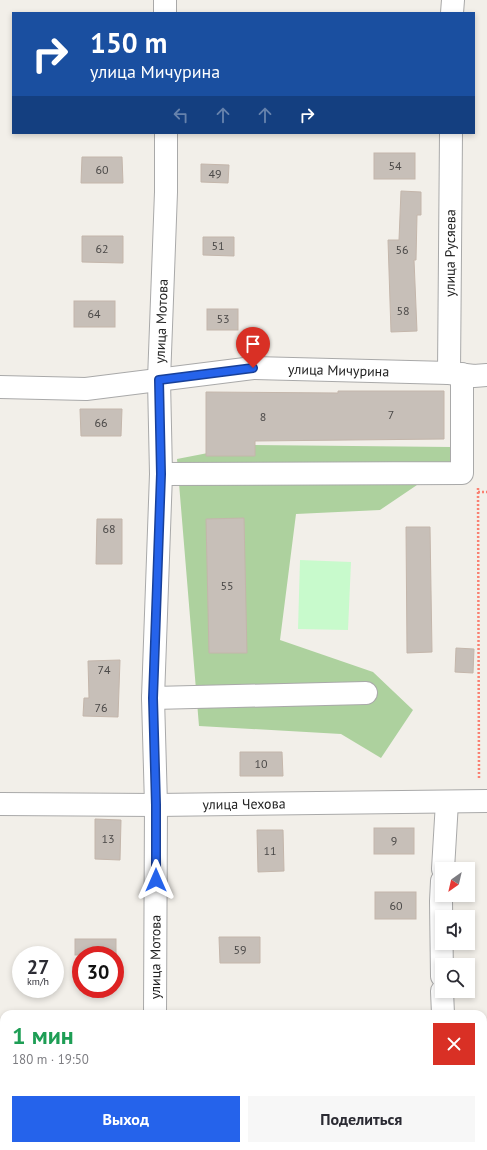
<!DOCTYPE html>
<html lang="ru">
<head>
<meta charset="utf-8">
<style>
	body { margin:0; font-family:"PT Sans",sans-serif; background:#f7f7f7; color:#2b2b33; height:100vh; display:flex; flex-direction:column; font-size:15px; white-space:nowrap }
	* { box-sizing:border-box; margin:0 }
	p { font-size:13px; color:#7c7c81 }
	.icon { flex:none; width:22px; height:22px; fill:none; stroke:currentColor; stroke-width:2; stroke-linecap:round; stroke-linejoin:round }
	.map { position:relative; flex:1; overflow:hidden }
	.panel { position:absolute; left:0px; top:1010px; width:487px; height:140px; display:flex; flex-direction:column; background:#fff; border-radius:12px 12px 0 0; box-shadow:0 2px 6px #0003 }
	.panel>* { flex:none }
	.hud { position:absolute; left:12px; top:12px; width:463px; height:122px; border-radius:0px; box-shadow:0 2px 6px #0003; background:#1a4fa0; color:#fff; overflow:hidden }
	.needle { width:26px; rotate:214deg }
	.controls { position:absolute; left:435px; top:862px; display:grid; gap:8px }
	.controls a { display:grid; place-items:center; width:40px; height:40px; border-radius:0px; background:#fff; box-shadow:0 2px 6px #0003; font-size:20px }
	.speed { position:absolute; left:12px; top:946px; display:flex; gap:8px; font-size:20px; font-weight:700; text-align:center }
	.speed>* { display:grid; place-content:center; width:52px; height:52px; border-radius:50%; background:#fff; box-shadow:0 2px 6px #0003; line-height:1 }
	.speed small { font-size:10px; font-weight:400 }
	.speed .limit { border:6px solid #d22; background:#fff; color:#111 }
	.pin { position:absolute; display:grid; place-items:center; width:34px; height:34px; color:#fff; margin:-41px -17px; border-radius:50% 50% 50% 0; rotate:-45deg; box-shadow:0 0 4px #0007 }
	.pin .icon { rotate:45deg }
	.me { position:absolute; width:44px; margin:-22px; rotate:0deg; stroke-linejoin:round; filter:drop-shadow(0 0 3px #0008) }
	.turn { display:flex; align-items:center; gap:14px; height:84px; padding:0 12px; font-size:18px }
	.turn .icon { width:52px; height:52px; stroke-width:2.5 }
	.turn b { display:block; font-size:28px; line-height:34px }
	.lanes { display:flex; align-items:center; height:38px; padding:0 12px; background:#0003; justify-content:center; gap:20px; direction:ltr }
	.lanes .off { opacity:.35 }
	.round { display:grid; place-items:center; flex:none; width:42px; height:42px; border-radius:0px; background:#f7f7f7 }
	.head { display:flex; align-items:center; justify-content:space-between; height:68px; padding:0 12px }
	h1 { font-size:24px; font-weight:700; line-height:30px; color:#1e9e55 }
	.button { display:flex; gap:8px; margin-top:auto; padding:8px 12px }
	.button a { flex:1; height:46px; border-radius:0px; background:#2563eb; color:#fff; font-size:16px; font-weight:700; line-height:46px; text-align:center }
	.button a+a { background:#f7f7f7; color:#2b2b33 }
	.map>svg:first-child { display:block }
</style>
</head>
<body>
<div class="map">
<svg width="487" height="1150" viewBox="0 0 487 1150">
	<rect width="100%" height="100%" fill="#f2efe9"/>
	<path fill="#add19e" d="M249 445 451 447V462L380 510 296 514 280 640 373 672 413 710 381 758 341 734 199 726 177 459Z"/>
	<path fill="#c8facc" d="M300 560 351 562 348 630 298 629Z"/>
	<g fill="#c7bfb8" stroke="#c4b6ab">
		<rect x="374" y="153" width="41" height="26"/>
		<path d="M82 157H122L123 183H81Z"/>
		<path d="M201 164 229 165 228 183 201 182Z"/>
		<path d="M401 191 421 192V215H417L416 260H414L417 331 391 332 388 240H399Z"/>
		<path d="M82 236H123V263L82 262Z"/>
		<path d="M203 237H234V256L203 255Z"/>
		<rect x="74" y="301" width="41" height="26"/>
		<rect x="207" y="309" width="31" height="21"/>
		<path d="M338 391H444V439L255 441V456H206V392L338 393Z"/>
		<path d="M80 409H122L121 436H81Z"/>
		<path d="M244 518 247 653H209L206 519Z"/>
		<path d="M97 519H122V564H96Z"/>
		<path d="M406 527H430L432 652 407 653Z"/>
		<path d="M456 648 474 649 473 673 455 672Z"/>
		<path d="M120 660 118 717 83 716 84 698H89L88 661Z"/>
		<path d="M240 752H282L283 776H240Z"/>
		<path d="M95 819 121 820 120 860 95 859Z"/>
		<rect x="374" y="828" width="40" height="26"/>
		<path d="M257 830H283L284 871 258 872Z"/>
		<rect x="375" y="892" width="41" height="27"/>
		<path d="M219 937H260V963H220Z"/>
		<rect x="75" y="939" width="41" height="16"/>
	</g>
	<g fill="none" stroke-linecap="round" stroke-linejoin="round">
		<defs>
			<g id="minor">
				<path d="M165 0V13"/>
				<path d="M452 13 453 0"/>
				<path id="s1" d="M449 373 451 133"/>
				<path id="s2" d="M0 387 86 389 253 368 449 373 474 376 487 375"/>
				<path d="M161 474 462 473V374"/>
				<path d="M153 698 366 693"/>
				<path id="s3" d="M0 804 156 805 487 801"/>
				<path d="M443 869 447 802"/>
				<path d="M442 881 441 901 442 976"/>
				<path d="M442 991 443 1014"/>
				<path id="s4" d="M155 1014 156 805 153 698 161 474 159 380 166 192V133"/>
				<path d="M442 1146V1150"/>
				<path d="M155 1150V1146"/>
			</g>
		</defs>
		<use href="#minor" stroke="#a9a9a9" stroke-width="24"/>
		<g stroke="#fa8072" stroke-width="2.5" stroke-dasharray="2 2" stroke-linecap="butt">
			<path d="M478 488 479 779"/>
			<path d="M478 492H487"/>
		</g>
		<use href="#minor" stroke="#fff" stroke-width="22"/>
	</g>
	<g fill="none" stroke-linecap="round" stroke-linejoin="round">
		<defs>
			<path id="route" d="M156 880V805L153 698 161 474 159 380 253 368"/>
		</defs>
		<use href="#route" stroke="#184099" stroke-width="10"/>
		<use href="#route" stroke="#2563eb" stroke-width="7"/>
	</g>
	<g text-anchor="middle" stroke-width="3" stroke-linejoin="round" paint-order="stroke">
		<g font-size="12" fill="#4b4948">
			<text x="395" y="170">54</text>
			<text x="102" y="174">60</text>
			<text x="215" y="178">49</text>
			<text x="218" y="250">51</text>
			<text x="102" y="253">62</text>
			<text x="402" y="254">56</text>
			<text x="403" y="315">58</text>
			<text x="94" y="318">64</text>
			<text x="223" y="323">53</text>
			<text x="391" y="419">7</text>
			<text x="263" y="421">8</text>
			<text x="101" y="427">66</text>
			<text x="109" y="533">68</text>
			<text x="227" y="590">55</text>
			<text x="104" y="674">74</text>
			<text x="101" y="712">76</text>
			<text x="261" y="768">10</text>
			<text x="108" y="843">13</text>
			<text x="394" y="845">9</text>
			<text x="270" y="855">11</text>
			<text x="396" y="910">60</text>
			<text x="240" y="954">59</text>
		</g>
		<g font-size="14" fill="#222" stroke="#fff">
			<text dy="5" stroke="none"><textPath href="#s1" startOffset="120">улица Русяева</textPath></text>
			<text dy="5" stroke="none"><textPath href="#s4" startOffset="693">улица Мотова</textPath></text>
			<text dy="5" stroke="none"><textPath href="#s2" startOffset="340">улица Мичурина</textPath></text>
			<text dy="5" stroke="none"><textPath href="#s3" startOffset="244">улица Чехова</textPath></text>
			<text dy="5" stroke="none"><textPath href="#s4" startOffset="57">улица Мотова</textPath></text>
		</g>
	</g>
</svg>
<div class="controls">
<a><svg class="needle" viewBox="-14 -14 28 28"><path d="M0-13l5 13h-10z" fill="#e53935"/><path d="M0 13l5-13h-10z" fill="#7c7c81"/></svg></a>
<a><svg class="icon" aria-label="sound" viewBox="0 0 24 24"><path d="M4 9h4l5-4v14l-5-4H4zM17 9q2 3 0 6"/></svg></a>
<a><svg class="icon" aria-label="search" viewBox="0 0 24 24"><circle cx="10" cy="10" r="6"/><path d="M15 15l6 6"/></svg></a>
</div>
<div class="speed"><div>27<small>km/h</small></div><div class="limit">30</div></div>
<div class="pin" style="left:253px;top:368px;background:#d93025"><svg class="icon" aria-label="arrive" viewBox="0 0 24 24"><path d="M6 21V4h12l-3 4 3 4H6"/></svg></div>
<svg class="me" style="left:156px;top:880px" viewBox="-20 -20 40 40"><path d="M0-17L14 15 0 8-14 15z" fill="#2563eb" stroke="#fff" stroke-width="4"/></svg>
<div class="hud">
<div class="turn"><svg class="icon" aria-label="right" viewBox="0 0 24 24"><path d="M7 20v-9h11M14 6l5 5-5 5"/></svg><div><b>150 m</b>улица Мичурина</div></div>
<div class="lanes"><svg class="icon off" aria-label="left" viewBox="0 0 24 24"><path d="M17 20v-9H6M10 6l-5 5 5 5"/></svg><svg class="icon off" aria-label="ahead" viewBox="0 0 24 24"><path d="M12 20V5M6 11l6-6 6 6"/></svg><svg class="icon off" aria-label="ahead" viewBox="0 0 24 24"><path d="M12 20V5M6 11l6-6 6 6"/></svg><svg class="icon" aria-label="right" viewBox="0 0 24 24"><path d="M7 20v-9h11M14 6l5 5-5 5"/></svg></div>
</div>
<section class="panel">
<div class="head"><div><h1>1 мин</h1><p>180 m · 19:50</p></div><a class="round" style="background:#d93025;color:#fff"><svg class="icon" aria-label="close" viewBox="0 0 24 24"><path d="M6 6l12 12M18 6L6 18"/></svg></a></div>
<div class="button"><a>Выход</a><a>Поделиться</a></div>
</section>
</div>
</body>
</html>
